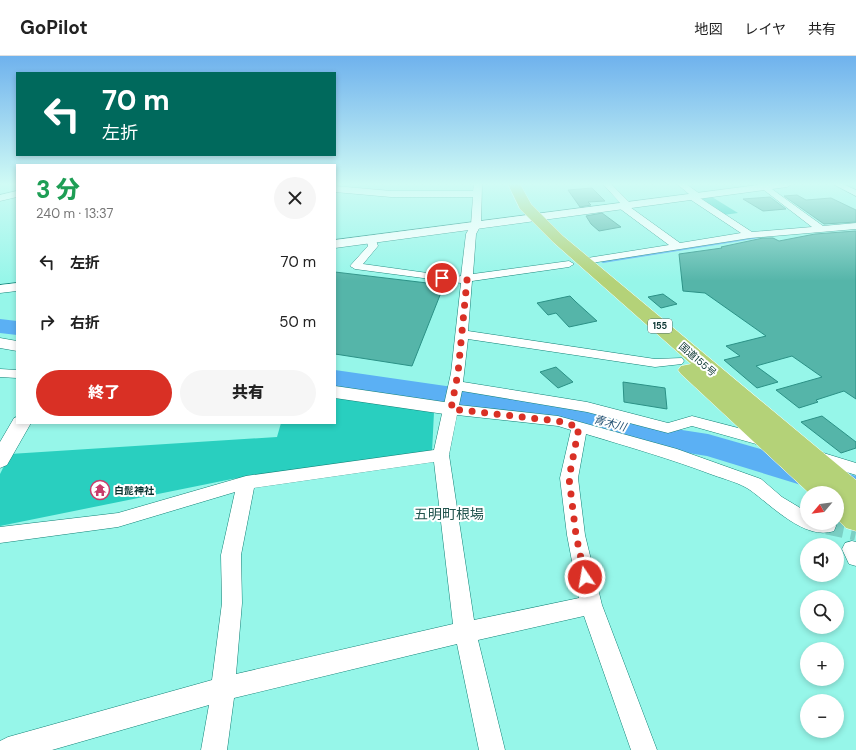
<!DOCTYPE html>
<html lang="ja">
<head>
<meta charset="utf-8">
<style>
	body { margin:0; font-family:"DM Sans","Noto Sans JP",sans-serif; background:#f6f6f6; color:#222; height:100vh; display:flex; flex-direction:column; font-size:15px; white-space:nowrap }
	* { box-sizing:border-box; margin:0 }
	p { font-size:13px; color:#767676 }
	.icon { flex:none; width:22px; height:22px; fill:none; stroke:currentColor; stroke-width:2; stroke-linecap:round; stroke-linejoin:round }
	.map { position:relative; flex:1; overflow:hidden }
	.side { position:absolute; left:16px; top:108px; width:320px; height:260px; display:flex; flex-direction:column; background:#fff; border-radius:0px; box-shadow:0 2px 6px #0003 }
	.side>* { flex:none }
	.top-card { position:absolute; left:16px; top:16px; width:320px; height:84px; border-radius:0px; box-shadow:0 2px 6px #0003; background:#00695c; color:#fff; overflow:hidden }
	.needle { width:26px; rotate:241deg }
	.fabs { position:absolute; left:800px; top:430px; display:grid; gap:8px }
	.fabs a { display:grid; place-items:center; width:44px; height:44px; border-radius:50%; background:#fff; box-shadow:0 2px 6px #0003; font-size:20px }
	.pin { position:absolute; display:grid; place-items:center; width:34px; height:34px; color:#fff; margin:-17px; border:2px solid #fff; border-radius:50%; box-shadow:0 1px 4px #0007 }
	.me { position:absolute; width:44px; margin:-22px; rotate:348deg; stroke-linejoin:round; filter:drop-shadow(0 0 3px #0008) }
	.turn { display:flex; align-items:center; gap:14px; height:84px; padding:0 20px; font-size:18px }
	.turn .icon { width:52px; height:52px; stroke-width:2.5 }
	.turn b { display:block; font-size:28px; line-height:34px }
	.round { display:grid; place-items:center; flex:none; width:42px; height:42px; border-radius:21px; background:#f6f6f6 }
	.head { display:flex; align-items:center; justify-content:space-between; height:68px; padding:0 20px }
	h1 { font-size:24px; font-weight:800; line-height:30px; color:#1e9e55 }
	.button { display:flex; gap:8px; margin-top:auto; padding:8px 20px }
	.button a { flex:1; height:46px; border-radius:24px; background:#d93025; color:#fff; font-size:16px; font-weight:800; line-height:46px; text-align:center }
	.button a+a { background:#f6f6f6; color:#222 }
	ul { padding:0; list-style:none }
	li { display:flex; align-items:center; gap:12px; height:60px; padding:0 20px }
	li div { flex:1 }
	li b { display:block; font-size:15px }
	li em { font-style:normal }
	header { display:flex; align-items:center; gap:24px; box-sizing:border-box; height:56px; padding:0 20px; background:#fff; border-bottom:1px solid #e0e0e0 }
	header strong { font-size:19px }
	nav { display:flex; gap:22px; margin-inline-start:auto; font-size:14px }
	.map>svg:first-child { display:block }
</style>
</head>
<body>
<header>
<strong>GoPilot</strong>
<nav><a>地図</a><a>レイヤ</a><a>共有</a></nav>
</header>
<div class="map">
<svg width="856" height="694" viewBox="0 0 856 694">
	<rect width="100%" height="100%" fill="#96f6e9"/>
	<g fill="#29cfbf">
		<path d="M712 141 738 157 723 159 702 145 703 142Z"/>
		<path d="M335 342 434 356 432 396 232 423 0 470V418L10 398 277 381 281 367H335Z"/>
	</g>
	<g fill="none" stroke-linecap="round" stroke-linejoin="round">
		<path fill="#5bb0f4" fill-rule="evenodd" d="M758 180 760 181 759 182 603 207 601 206 603 205Z"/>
		<g fill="#5bb0f4" fill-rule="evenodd">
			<path d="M0 263 17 265V279L0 277Z"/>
			<path d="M335 314 584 350 669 372 708 378 856 420V446L837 440V437H827L707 400 669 394 584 370 335 332Z"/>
		</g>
	</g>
	<g fill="#55b5a9" stroke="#2b9186">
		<path d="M592 132 605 145 588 146 591 149 580 151 568 134Z"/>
		<path d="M797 139 806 144 831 142 856 154V166L824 168 784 140Z"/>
		<path d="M770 141 786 153 763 155 743 143Z"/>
		<path d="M602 157 621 171 599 175 591 168 586 160Z"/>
		<path d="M856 175V343L844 335 816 344 818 346 799 352 776 334 822 321 792 300 756 310 778 326 757 332 724 304 740 300 726 290 766 280 705 237 683 235 679 198 722 192 721 191 763 182H773L779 185 815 178Z"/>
		<path d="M335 216 444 229 412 310 335 298Z"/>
		<path d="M663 238 677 248 661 252 648 241Z"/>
		<path d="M570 240 576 246 597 265 569 271 556 257 548 259 537 247Z"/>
		<path d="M556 311 573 326 558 332 540 316Z"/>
		<path d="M623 326 665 332 667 353 624 346Z"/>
		<path d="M822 360 856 386V392L841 397 801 366Z"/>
	</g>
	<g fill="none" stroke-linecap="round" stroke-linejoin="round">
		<path stroke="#7acfc4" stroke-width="17" stroke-dasharray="17 8" stroke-linecap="butt" d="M827 470 856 476"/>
		<defs>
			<g id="minor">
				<path d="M474 128H482L481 169 476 178 473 218 569 205 574 208 569 211 472 225 468 275 655 303 682 302 684 305 682 308 655 311 468 283 463 326 587 346 668 367 692 360 773 381 775 385 773 389 767 391 692 370 668 377 587 356 462 335 459 349 558 360 677 393 761 423 782 441 807 456V467H835L836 470 834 475C805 485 771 449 750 434 740 427 724 423 713 419 671 403 629 391 586 378L578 422 585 479 602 549 657 694H631L584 560 478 584 505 694H479L457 588 234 642 227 694H201L209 649 52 694H0V685L8 681 212 624 222 547 221 499 235 436 118 471 0 487V471L118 457 246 420 434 394 451 317 461 227 355 213 350 210 368 190 366 183 371 180 375 181 378 190 363 208 456 221 461 220 466 178 471 169 473 141H391L335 136V130L391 135H473ZM457 359 558 370 571 374 560 422 567 479 579 542 474 564 449 399ZM434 406 453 568 236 618 242 547 241 499 254 432Z"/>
				<path d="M603 128H611L632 149 630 151 680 187 741 177 688 142 687 140 689 138 677 128H686L700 138V142L752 176 812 171 756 128H765L823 170 856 167V173L750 182 585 208 581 207 580 205 581 203 669 189 619 152 617 150 621 148Z"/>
				<path d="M833 128H843L856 134V140Z"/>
				<path d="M17 135V141L0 145V139Z"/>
				<path d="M0 313 17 314V322L0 321Z"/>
				<path d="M817 395 856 407V419L811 405 809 401 811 397Z"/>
				<path d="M852 485 856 486V510L849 508 842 493 845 487Z"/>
			</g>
			<g id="tertiary">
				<path d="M765 128H792L787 131 335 192V184Z"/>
				<path d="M17 227V235L0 237V229Z"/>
				<path d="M0 282 17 285V295L0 292Z"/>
				<path d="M335 330 451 347 458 348 461 353 458 358 451 359 335 342Z"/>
				<path d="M17 361V367H31L7 409 0 412V386L14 362Z"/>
			</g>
			<path id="trunk" d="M508 128H520L531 148 563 180 856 424V475L846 472 837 463V437H809L681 318 678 314 681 310 691 308 553 186 520 153Z"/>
		</defs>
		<use href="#minor" stroke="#128277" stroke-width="1"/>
		<use href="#tertiary" stroke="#128277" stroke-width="1"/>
		<use href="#trunk" stroke="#fff" stroke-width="1"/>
		<use href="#minor" fill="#fff" fill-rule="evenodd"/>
		<use href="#tertiary" fill="#fff" fill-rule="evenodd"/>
		<use href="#trunk" fill="#b4d278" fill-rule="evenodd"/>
	</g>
	<linearGradient id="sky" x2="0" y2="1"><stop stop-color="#6fb2ed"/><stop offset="0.57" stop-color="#d0fbf5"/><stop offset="1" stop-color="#d0fbf5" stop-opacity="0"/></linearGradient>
	<rect width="856" height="225" fill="url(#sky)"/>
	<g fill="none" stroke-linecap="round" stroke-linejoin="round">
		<path stroke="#d93025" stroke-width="7" stroke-dasharray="0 12.6" d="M442 222 467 224 458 317 451 353 558 365 579 371 569 422 576 479 585 521"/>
	</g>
	<defs>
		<symbol id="temple-ring" viewBox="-11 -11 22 22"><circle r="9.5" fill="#fff" stroke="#c93c6b" stroke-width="1.5"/><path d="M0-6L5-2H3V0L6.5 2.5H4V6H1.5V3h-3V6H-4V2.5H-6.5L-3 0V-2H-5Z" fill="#c93c6b"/></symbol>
	</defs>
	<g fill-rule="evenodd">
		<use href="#temple-ring" x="89" y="423" width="22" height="22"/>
	</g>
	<g text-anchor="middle" stroke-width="4" stroke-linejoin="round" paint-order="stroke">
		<rect fill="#fff" stroke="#52706d" stroke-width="1" x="648" y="263" width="24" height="14" rx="3"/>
		<g font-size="9" font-weight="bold" fill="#08332f">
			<text x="660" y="273">155</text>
		</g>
		<g font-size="10" fill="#08332f" stroke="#fff">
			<text transform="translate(698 303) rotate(41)" y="4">国道155号</text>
		</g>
		<g font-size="10" font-weight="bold" fill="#08332f" stroke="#fff" text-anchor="start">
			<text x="114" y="438">白髭神社</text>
		</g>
		<g font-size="11" font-style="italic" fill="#245173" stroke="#fff">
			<text transform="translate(610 367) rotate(15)" y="4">青木川</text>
		</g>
		<g font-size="14" fill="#20534d" stroke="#fff">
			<text x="449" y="463">五明町根場</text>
		</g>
	</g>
</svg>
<div class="fabs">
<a><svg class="needle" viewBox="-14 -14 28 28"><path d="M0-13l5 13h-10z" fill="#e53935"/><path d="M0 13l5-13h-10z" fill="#767676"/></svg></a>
<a><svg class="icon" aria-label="sound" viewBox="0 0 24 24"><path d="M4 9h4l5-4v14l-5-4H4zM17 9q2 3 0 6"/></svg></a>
<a><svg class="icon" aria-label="search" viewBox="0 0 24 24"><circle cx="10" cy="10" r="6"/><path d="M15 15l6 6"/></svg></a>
<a>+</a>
<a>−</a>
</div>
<div class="pin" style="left:442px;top:222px;background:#d93025"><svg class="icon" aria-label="arrive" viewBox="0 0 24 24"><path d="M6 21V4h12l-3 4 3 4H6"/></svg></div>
<svg class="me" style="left:585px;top:521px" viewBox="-20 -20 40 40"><circle r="17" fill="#d93025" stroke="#fff" stroke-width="3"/><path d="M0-11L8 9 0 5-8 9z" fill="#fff"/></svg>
<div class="top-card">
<div class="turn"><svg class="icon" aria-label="left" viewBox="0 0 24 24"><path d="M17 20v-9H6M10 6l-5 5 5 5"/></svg><div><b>70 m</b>左折</div></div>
</div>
<section class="side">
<div class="head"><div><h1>3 分</h1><p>240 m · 13:37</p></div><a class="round"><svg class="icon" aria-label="close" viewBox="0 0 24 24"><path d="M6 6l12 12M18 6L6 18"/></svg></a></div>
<ul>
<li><svg class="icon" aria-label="left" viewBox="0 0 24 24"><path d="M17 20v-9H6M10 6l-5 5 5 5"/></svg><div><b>左折</b></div><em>70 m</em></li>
<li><svg class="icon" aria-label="right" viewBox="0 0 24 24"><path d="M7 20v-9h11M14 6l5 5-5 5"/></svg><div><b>右折</b></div><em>50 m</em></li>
</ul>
<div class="button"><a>終了</a><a>共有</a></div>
</section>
</div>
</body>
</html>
